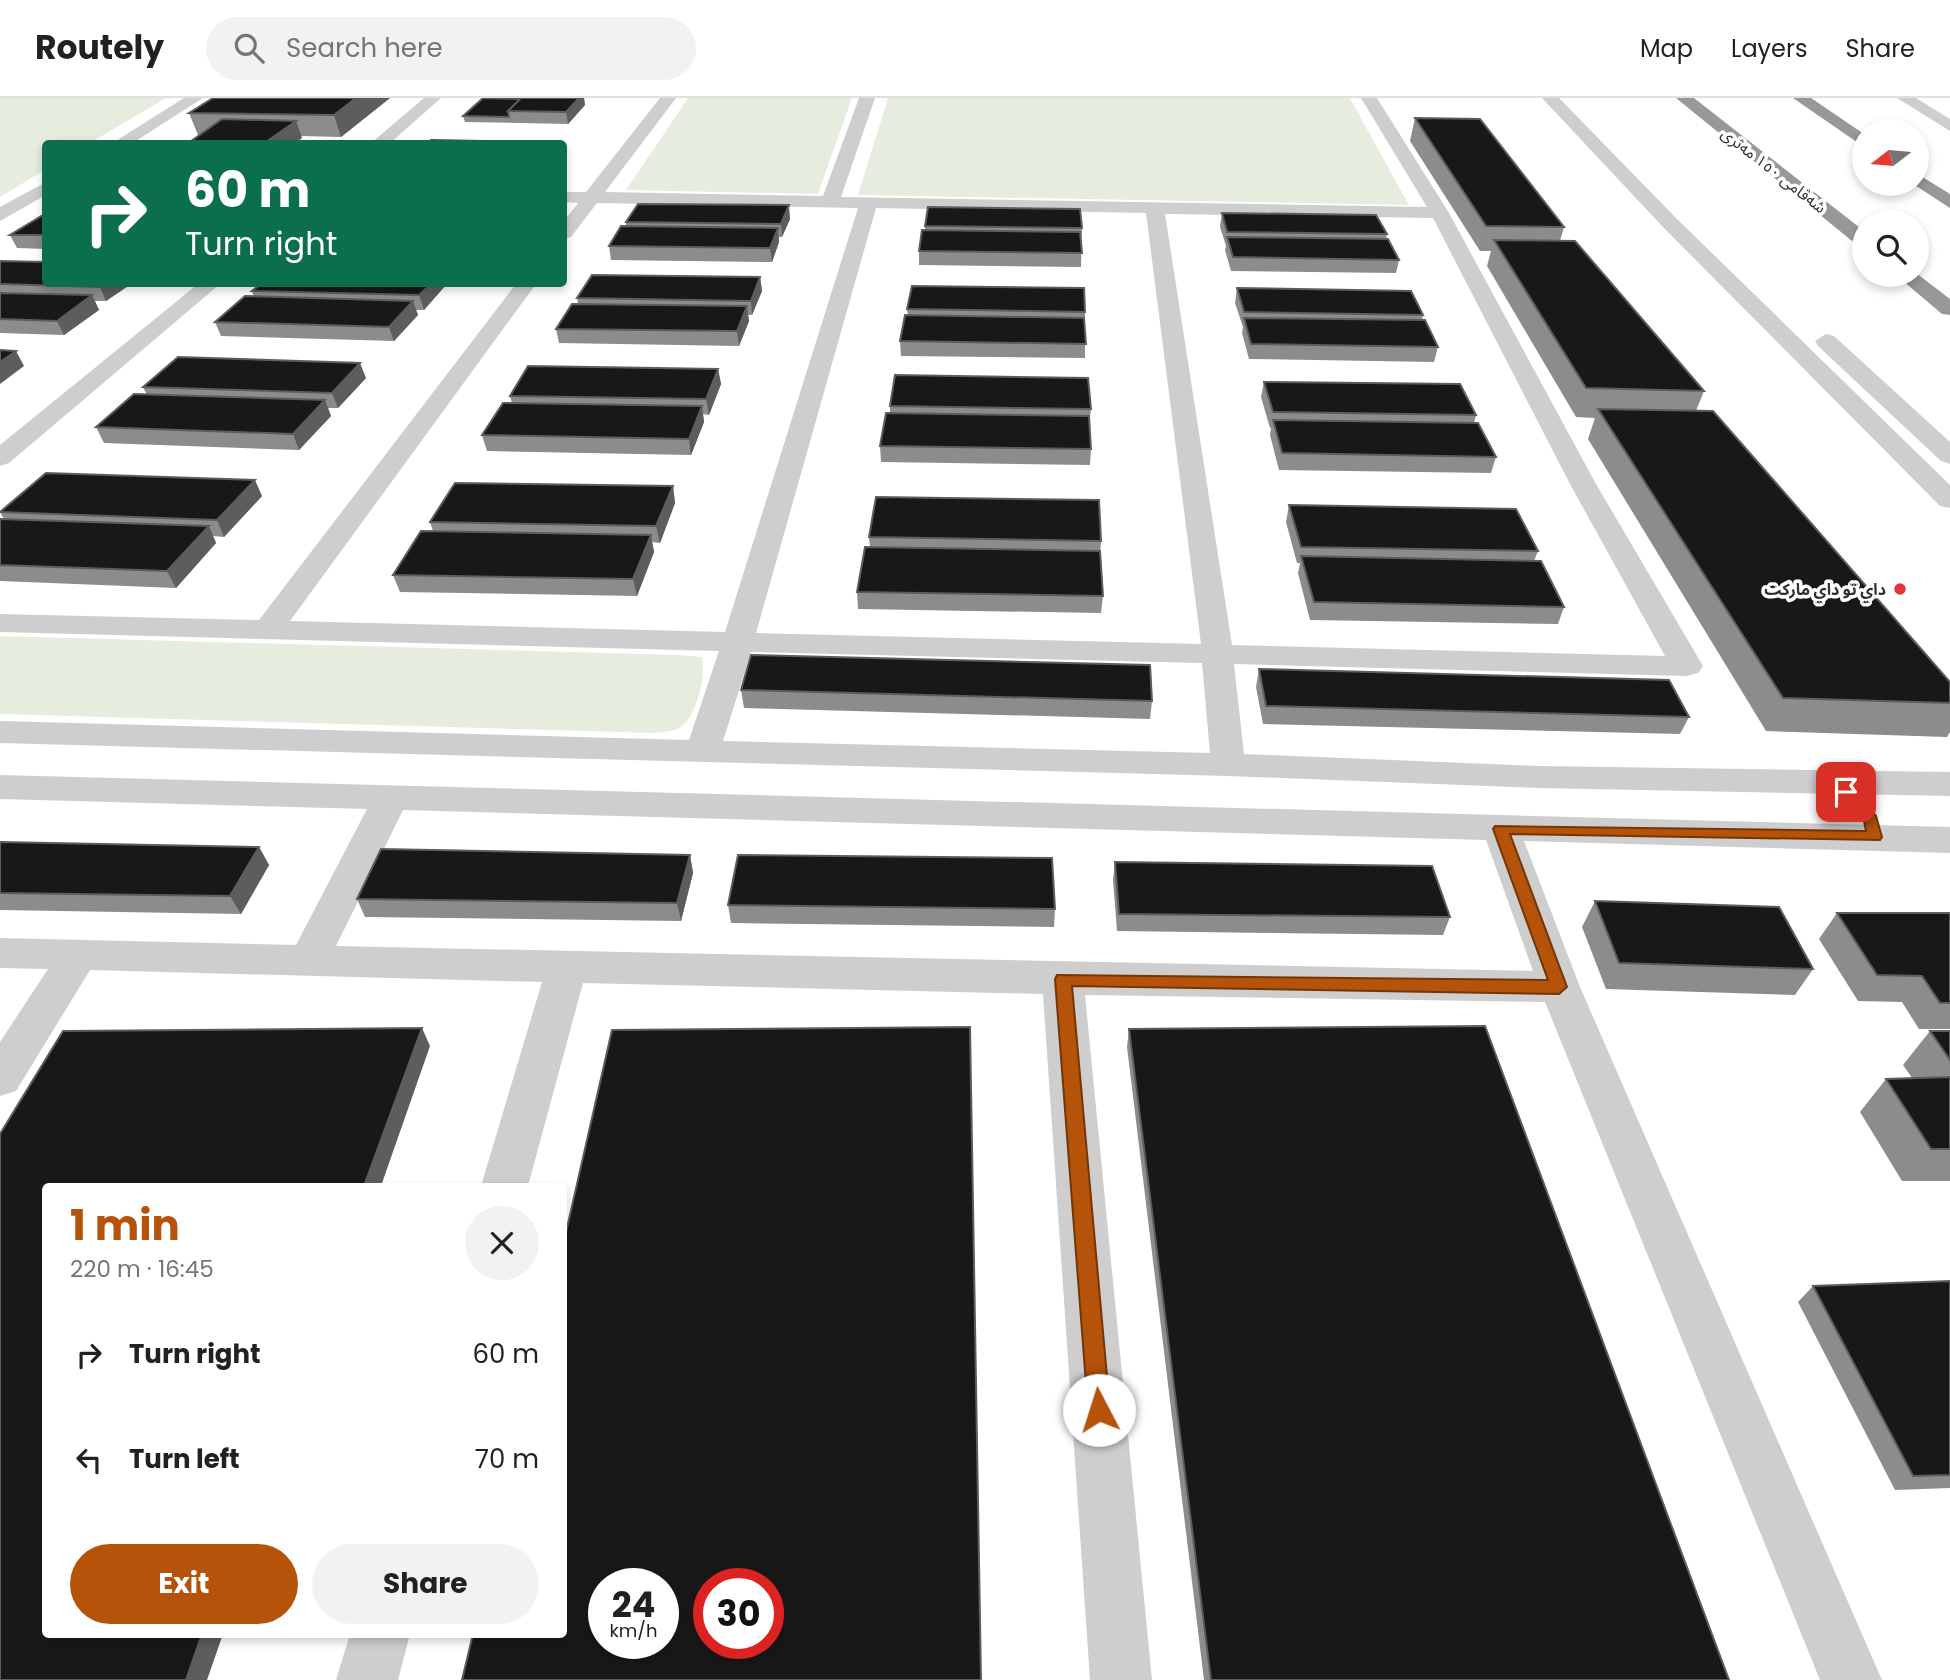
<!DOCTYPE html>
<html lang="en">
<head>
<meta charset="utf-8">
<style>
	body { margin:0; font-family:Poppins,"Noto Sans Arabic",sans-serif; background:#f2f2f2; color:#202124; height:100vh; display:flex; flex-direction:column; font-size:26px; white-space:nowrap }
	* { box-sizing:border-box; margin:0 }
	p { font-size:23px; color:#757577 }
	.icon { flex:none; width:38px; height:38px; fill:none; stroke:currentColor; stroke-width:2; stroke-linecap:round; stroke-linejoin:round }
	.map { position:relative; flex:1; overflow:hidden }
	.details { position:absolute; left:42px; top:1085px; width:525px; height:455px; display:flex; flex-direction:column; background:#fff; border-radius:7px; box-shadow:0 4px 10px #0003 }
	.details>* { flex:none }
	.guide { position:absolute; left:42px; top:42px; width:525px; height:147px; border-radius:7px; box-shadow:0 4px 10px #0003; background:#0b6e4f; color:#fff; overflow:hidden }
	.needle { width:46px; rotate:254deg }
	.fabs { position:absolute; left:1852px; top:21px; display:grid; gap:14px }
	.fabs a { display:grid; place-items:center; width:77px; height:77px; border-radius:50%; background:#fff; box-shadow:0 4px 10px #0003; font-size:35px }
	.speed { position:absolute; left:588px; top:1470px; display:flex; gap:14px; font-size:35px; font-weight:700; text-align:center }
	.speed>* { display:grid; place-content:center; width:91px; height:91px; border-radius:50%; background:#fff; box-shadow:0 4px 10px #0003; line-height:1 }
	.speed small { font-size:18px; font-weight:400 }
	.speed .limit { border:10px solid #d22; background:#fff; color:#111 }
	.pin { position:absolute; display:grid; place-items:center; width:60px; height:60px; color:#fff; margin:-30px; border-radius:14px; box-shadow:0 4px 10px #0006 }
	.me { position:absolute; width:77px; margin:-38px; rotate:355deg; stroke-linejoin:round; filter:drop-shadow(0 0 5px #0008) }
	.turn { display:flex; align-items:center; gap:24px; height:147px; padding:0 28px; font-size:32px }
	.turn .icon { width:91px; height:91px; stroke-width:2.5 }
	.turn b { display:block; font-size:49px; line-height:60px }
	.round { display:grid; place-items:center; flex:none; width:74px; height:74px; border-radius:37px; background:#f2f2f2 }
	.headline { display:flex; align-items:center; justify-content:space-between; height:119px; padding:0 28px }
	h1 { font-size:42px; font-weight:700; line-height:52px; color:#b45309 }
	.button { display:flex; gap:14px; margin-top:auto; padding:14px 28px }
	.button a { flex:1; height:80px; border-radius:42px; background:#b45309; color:#fff; font-size:28px; font-weight:700; line-height:80px; text-align:center }
	.button a+a { background:#f2f2f2; color:#202124 }
	ul { padding:0; list-style:none }
	li { display:flex; align-items:center; gap:21px; height:105px; padding:0 28px }
	li div { flex:1 }
	li b { display:block; font-size:26px }
	li em { font-style:normal }
	header { display:flex; align-items:center; gap:42px; box-sizing:border-box; height:98px; padding:0 35px; background:#fff; border-bottom:2px solid #e0e0e0 }
	header strong { font-size:33px }
	nav { display:flex; gap:38px; margin-inline-start:auto; font-size:24px }
	.search { width:490px; height:63px; background:#f2f2f2; display:flex; align-items:center; gap:18px; box-sizing:border-box; padding:0 24px; border-radius:38px; color:#757577; font-size:26px }
	.map>svg:first-child { display:block }
</style>
</head>
<body>
<header>
<strong>Routely</strong>
<div class="search"><svg class="icon" aria-label="search" viewBox="0 0 24 24"><circle cx="10" cy="10" r="6"/><path d="M15 15l6 6"/></svg>Search here</div>
<nav><a>Map</a><a>Layers</a><a>Share</a></nav>
</header>
<div class="map">
<svg width="1950" height="1582" viewBox="0 0 1950 1582">
	<rect width="100%" height="100%" fill="#fff"/>
	<g fill="#e6eddf">
		<path d="M0 0H166L90 45 46 46 45 72 0 99Z"/>
		<path d="M688 0H852L818 96 626 92Z"/>
		<path d="M888 0H1350L1409 107 858 97Z"/>
		<path d="M0 538 679 557 702 559C706 578 697 617 681 629 674 634 661 634 653 635L0 616Z"/>
	</g>
	<g fill="none" stroke-linecap="round" stroke-linejoin="round">
		<g fill="#cecece" fill-rule="evenodd">
			<path d="M184 0H203L131 46H111Z"/>
			<path d="M424 0H441L389 46H370Z"/>
			<path d="M660 0H676L605 94 823 98 859 0H875L841 99 1427 109 1361 0H1377L1449 115 1596 386 1703 568 1698 575 1687 578 1234 566 1244 656 1539 668 1950 674V698L1539 690 1228 678 0 645V623L689 642 719 553 0 534V516L259 522 516 186H536L290 523 725 534 858 110 597 105 571 139 564 141V123L578 105 564 104V94H586ZM876 110 1146 115 1201 546 756 535ZM1165 116 1433 120 1570 386 1665 558 1232 547ZM751 554 1202 565 1210 655 723 643Z"/>
			<path d="M1542 0H1559L1677 121 1950 387V410L1940 408 1663 129Z"/>
			<path d="M1897 0H1916L1950 21V33Z"/>
			<path d="M46 84V97L0 123V109Z"/>
			<path d="M198 186H220L9 365 0 368V347Z"/>
			<path d="M1826 236 1834 238 1950 344V366L1941 363 1818 248 1815 243Z"/>
			<path d="M0 677 1950 729V755L1524 743 1580 889 1882 1582H1820L1545 904 1085 897 1152 1582H1090L1043 896 583 885 528 1088H481L542 884 90 872 16 993 0 998V944L48 871 0 870V840L296 847 367 711 0 701ZM403 712 1486 742 1533 873 336 848Z"/>
			<path d="M350 1536H410L398 1582H336Z"/>
		</g>
		<g fill="#989898" fill-rule="evenodd">
			<path d="M1676 0H1694L1864 133V149L1857 147Z"/>
			<path d="M1793 0H1811L1864 36V49Z"/>
			<path d="M1916 75 1950 96V110L1913 86H1916Z"/>
			<path d="M1916 175 1950 201V217L1942 216 1896 177Z"/>
		</g>
	</g>
	<g fill="#8c8c8c">
		<path d="M390 0 341 39 301 38 302 40 198 37 189 15Z"/>
		<path d="M521 0H584L585 7 568 26 465 24 463 18Z"/>
		<path d="M1415 20 1564 129 1560 143 1704 293 1696 313 1950 584V634L1947 639 1766 633 1588 341 1595 320 1576 319 1487 168 1491 153H1480L1410 43Z"/>
		<path d="M1222 115 1387 136 1386 141 1399 162 1396 175 1231 173 1225 152 1226 148 1220 129Z"/>
		<path d="M46 117V151L17 150 10 137Z"/>
		<path d="M790 121 782 139H779V144L772 164 611 162 609 148 626 129V124Z"/>
		<path d="M925 128 1082 130 1081 169 919 167V153L925 133Z"/>
		<path d="M0 163 46 186H131L106 203H95L99 212 64 237 0 235Z"/>
		<path d="M760 179 762 193 752 217H748L749 223 739 248 559 245 556 231 578 206 577 200Z"/>
		<path d="M261 186H445V188L424 212H416L418 217 394 243 221 238 215 224 254 199 252 193Z"/>
		<path d="M1237 190 1423 217 1422 222 1438 249 1434 264 1249 261 1242 235 1243 229 1235 205Z"/>
		<path d="M907 211 1085 214V260L901 258 900 243 908 217Z"/>
		<path d="M718 271 721 286 709 317 703 316 704 324 691 357 487 353 482 337 512 305 510 298Z"/>
		<path d="M366 280 338 310H328L331 318 299 352 104 345 96 329 147 297 143 289Z"/>
		<path d="M1264 284 1476 317 1474 325 1496 359 1491 375 1279 372 1270 337 1271 330H1270L1261 299Z"/>
		<path d="M890 308 1091 311 1089 326 1091 351 1090 367 881 364 880 348 890 315Z"/>
		<path d="M673 388 675 405 660 445 652 444 654 454 637 498 400 494 393 477 433 433 430 424Z"/>
		<path d="M262 398 224 439 213 438 216 445 176 490 0 483V421H4L0 414Z"/>
		<path d="M1289 407 1538 453 1534 463 1564 509 1558 526 1310 522 1298 475 1300 465H1297L1286 424Z"/>
		<path d="M869 439 1101 443 1100 457 1103 498 1101 515 858 511 857 494 870 449Z"/>
		<path d="M751 557 1152 603 1150 621 744 610 741 592Z"/>
		<path d="M1259 571 1689 619 1680 636 1263 626 1256 589Z"/>
		<path d="M0 744 259 749 269 767 241 816 0 812Z"/>
		<path d="M690 757 693 775 681 823 365 819 357 801Z"/>
		<path d="M1115 764 1450 819 1443 837 1117 833 1113 782Z"/>
		<path d="M1595 803 1813 871 1795 897 1606 891 1582 829Z"/>
		<path d="M728 807 1055 811 1054 829 731 825Z"/>
		<path d="M1837 815H1950V931H1919L1902 904 1858 903 1819 841Z"/>
		<path d="M1129 931 1729 1582H1204L1127 949Z"/>
		<path d="M1930 933H1950V1083H1902L1860 1014 1886 981 1912 980 1903 967Z"/>
		<path d="M1950 1183V1390L1895 1392 1798 1204 1813 1188Z"/>
	</g>
	<g fill="#5d5d5d">
		<path d="M356 0H390L341 39 334 17Z"/>
		<path d="M579 0H584L585 7 568 26 566 14Z"/>
		<path d="M296 23 302 40 294 46H263Z"/>
		<path d="M789 107 790 121 782 139 781 126Z"/>
		<path d="M778 130 779 144 772 164 770 150Z"/>
		<path d="M760 179 762 193 752 217 751 203Z"/>
		<path d="M105 186H131L106 203 100 189Z"/>
		<path d="M431 186H445V188L424 212 419 197Z"/>
		<path d="M92 197 99 212 64 237 57 223Z"/>
		<path d="M413 203 418 217 394 243 389 229Z"/>
		<path d="M747 208 749 223 739 248 737 233Z"/>
		<path d="M16 253 24 268 0 286V264Z"/>
		<path d="M360 265 366 280 338 310 332 295Z"/>
		<path d="M718 271 721 286 709 317 706 301Z"/>
		<path d="M325 302 331 318 299 352 293 336Z"/>
		<path d="M702 308 704 324 691 357 689 341Z"/>
		<path d="M255 382 262 398 224 439 217 422Z"/>
		<path d="M673 388 675 405 660 445 656 428Z"/>
		<path d="M209 428 216 445 176 490 167 473Z"/>
		<path d="M651 437 654 454 637 498 633 481Z"/>
		<path d="M259 749 269 767 241 816 230 798Z"/>
		<path d="M690 757 693 775 681 823 677 805Z"/>
		<path d="M422 930 430 948 381 1088H364Z"/>
		<path d="M202 1536H223L207 1582H186Z"/>
	</g>
	<g fill="#181818" stroke="#5d5d5d" stroke-width="2" fill-rule="evenodd">
		<path d="M213 0H356L334 17 189 15Z"/>
		<path d="M483 0 521 1 508 13 509 19 463 18Z"/>
		<path d="M521 0H579L566 14 508 13Z"/>
		<path d="M1415 20 1480 21 1564 129 1486 128Z"/>
		<path d="M222 21 296 23 263 46H187Z"/>
		<path d="M431 42 540 44 539 46H428Z"/>
		<path d="M638 106 789 107 781 126 626 124Z"/>
		<path d="M928 109 1080 111 1082 130 925 128Z"/>
		<path d="M1222 115 1376 117 1387 136 1227 134Z"/>
		<path d="M43 117H46V137H10Z"/>
		<path d="M621 128 778 130 770 150 609 148Z"/>
		<path d="M922 132 1080 134 1082 155 919 153Z"/>
		<path d="M1227 139 1388 141 1399 162 1233 159Z"/>
		<path d="M1494 142 1575 143 1704 293 1586 290Z"/>
		<path d="M0 163 46 164V186H105L100 189 0 186Z"/>
		<path d="M592 177 760 179 751 203 577 200Z"/>
		<path d="M261 186H431L419 197 252 193Z"/>
		<path d="M912 188 1084 190 1085 214 907 211Z"/>
		<path d="M1237 190 1411 193 1423 217 1244 214Z"/>
		<path d="M0 195 92 197 57 223 0 221Z"/>
		<path d="M245 198 413 203 389 229 215 224Z"/>
		<path d="M572 206 747 208 737 233 556 231Z"/>
		<path d="M905 217 1084 220 1086 246 900 243Z"/>
		<path d="M1244 220 1425 222 1438 249 1251 246Z"/>
		<path d="M0 252 16 253 0 264Z"/>
		<path d="M178 259 360 265 332 295 143 289Z"/>
		<path d="M528 268 718 271 706 301 510 298Z"/>
		<path d="M895 277 1088 280 1091 311 890 308Z"/>
		<path d="M1264 284 1460 286 1476 317 1273 314Z"/>
		<path d="M134 296 325 302 293 336 96 329Z"/>
		<path d="M503 305 702 308 689 341 482 337Z"/>
		<path d="M1598 311 1713 313 1950 584V605L1783 600Z"/>
		<path d="M886 315 1089 318 1091 351 880 348Z"/>
		<path d="M1273 322 1478 325 1496 359 1282 355Z"/>
		<path d="M46 375 255 382 217 422 0 414Z"/>
		<path d="M455 385 673 388 656 428 430 424Z"/>
		<path d="M876 399 1099 402 1101 443 869 439Z"/>
		<path d="M1289 407 1516 411 1538 453 1301 449Z"/>
		<path d="M0 421 209 428 167 473 0 467Z"/>
		<path d="M421 433 651 437 633 481 393 477Z"/>
		<path d="M865 449 1100 453 1103 498 857 494Z"/>
		<path d="M1301 458 1541 463 1564 509 1314 504Z"/>
		<path d="M751 557 1150 567 1152 603 741 592Z"/>
		<path d="M1259 571 1669 582 1689 619 1266 608Z"/>
		<path d="M0 744 259 749 230 798 0 795Z"/>
		<path d="M381 751 690 757 677 805 357 801Z"/>
		<path d="M738 757 1052 760 1055 811 728 807Z"/>
		<path d="M1115 764 1432 768 1450 819 1119 816Z"/>
		<path d="M1595 803 1779 809 1813 871 1619 865Z"/>
		<path d="M1837 815H1950V905H1940L1922 878 1877 877Z"/>
		<path d="M1485 928 1729 1582H1211L1129 931Z"/>
		<path d="M970 929 981 1582H462L473 1536H564V1143L612 932ZM604 1486H663V1545H604ZM709 1486H768V1545H709Z"/>
		<path d="M422 930 364 1088H46V1536H202L186 1582H0V1036L63 933Z"/>
		<path d="M1930 933H1950V962Z"/>
		<path d="M1950 979V1051H1931L1886 981Z"/>
		<path d="M1950 1183V1377L1913 1378 1813 1188Z"/>
	</g>
	<path fill="#b45309" stroke="#753606" stroke-width="2" d="M1846 689 1851 690 1876 718 1882 739 1880 742 1510 736 1567 889 1559 896 1072 888 1110 1312 1107 1320 1099 1323 1091 1320 1088 1312 1055 881 1057 877 1548 882 1493 731 1495 728 1866 733 1864 723 1839 694Z"/>
	<circle fill="#e43639" stroke="#fff" stroke-width="2.5" cx="1900" cy="491" r="7"/>
	<g text-anchor="middle" stroke-width="7" stroke-linejoin="round" paint-order="stroke">
		<g font-size="16" fill="#313131" stroke="#fff">
			<text transform="translate(1774 72) rotate(38)" y="6">شەقامی ١٥٠ مەتری</text>
		</g>
		<g font-size="16" font-weight="bold" fill="#313131" stroke="#fff" text-anchor="end">
			<text x="1886" y="497">داي تو داي ماركت</text>
		</g>
	</g>
</svg>
<div class="fabs">
<a><svg class="needle" viewBox="-14 -14 28 28"><path d="M0-13l5 13h-10z" fill="#e53935"/><path d="M0 13l5-13h-10z" fill="#757577"/></svg></a>
<a><svg class="icon" aria-label="search" viewBox="0 0 24 24"><circle cx="10" cy="10" r="6"/><path d="M15 15l6 6"/></svg></a>
</div>
<div class="speed"><div>24<small>km/h</small></div><div class="limit">30</div></div>
<div class="pin" style="left:1846px;top:694px;background:#d93025"><svg class="icon" aria-label="arrive" viewBox="0 0 24 24"><path d="M6 21V4h12l-3 4 3 4H6"/></svg></div>
<svg class="me" style="left:1099px;top:1312px" viewBox="-20 -20 40 40"><circle r="19" fill="#fff"/><path d="M0-13L10 11 0 6-10 11z" fill="#b45309"/></svg>
<div class="guide">
<div class="turn"><svg class="icon" aria-label="right" viewBox="0 0 24 24"><path d="M7 20v-9h11M14 6l5 5-5 5"/></svg><div><b>60 m</b>Turn right</div></div>
</div>
<section class="details">
<div class="headline"><div><h1>1 min</h1><p>220 m · 16:45</p></div><a class="round"><svg class="icon" aria-label="close" viewBox="0 0 24 24"><path d="M6 6l12 12M18 6L6 18"/></svg></a></div>
<ul>
<li><svg class="icon" aria-label="right" viewBox="0 0 24 24"><path d="M7 20v-9h11M14 6l5 5-5 5"/></svg><div><b>Turn right</b></div><em>60 m</em></li>
<li><svg class="icon" aria-label="left" viewBox="0 0 24 24"><path d="M17 20v-9H6M10 6l-5 5 5 5"/></svg><div><b>Turn left</b></div><em>70 m</em></li>
</ul>
<div class="button"><a>Exit</a><a>Share</a></div>
</section>
</div>
</body>
</html>
